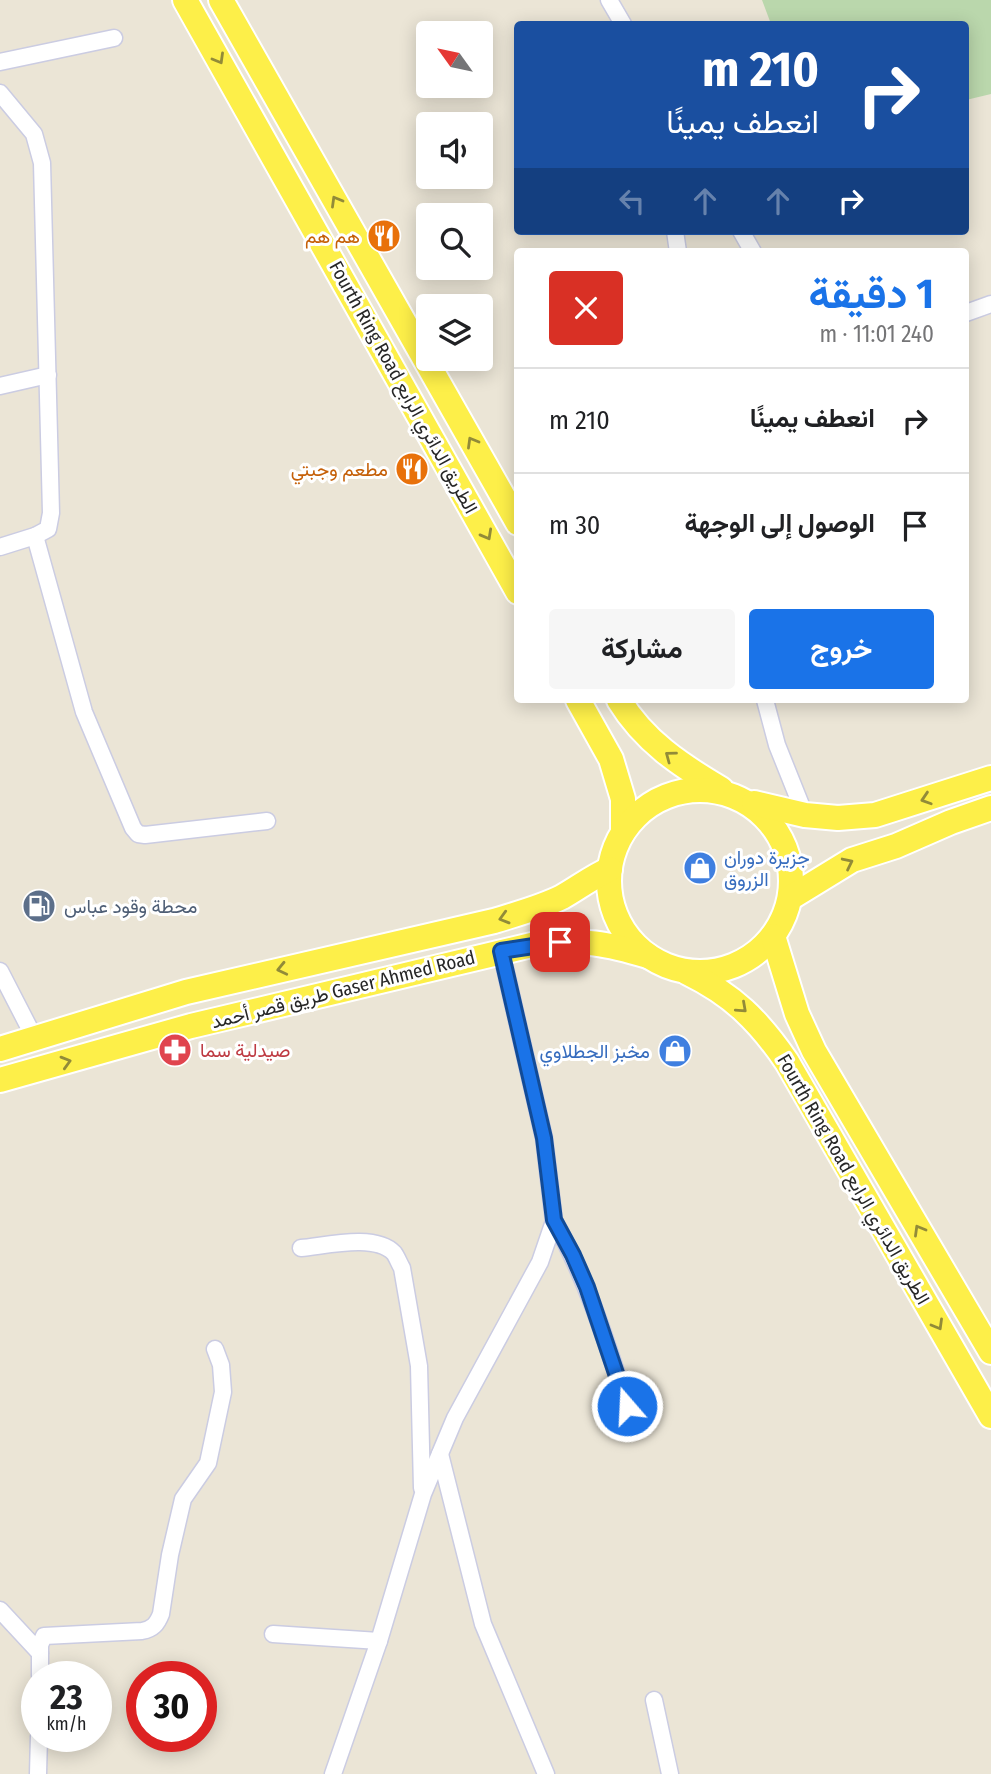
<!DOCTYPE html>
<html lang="ar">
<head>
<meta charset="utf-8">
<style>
	body { margin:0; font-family:"Fira Sans Condensed",Vazirmatn,sans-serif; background:#f6f6f6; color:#202124; direction:rtl; height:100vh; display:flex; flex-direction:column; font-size:26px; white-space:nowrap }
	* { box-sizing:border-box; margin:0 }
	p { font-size:23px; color:#757577 }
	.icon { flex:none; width:38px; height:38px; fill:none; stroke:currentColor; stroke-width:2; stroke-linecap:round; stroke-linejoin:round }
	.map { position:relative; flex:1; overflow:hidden; direction:ltr }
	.drawer { position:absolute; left:514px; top:248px; width:455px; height:455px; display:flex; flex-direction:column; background:#fff; border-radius:7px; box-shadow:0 4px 18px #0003; direction:rtl }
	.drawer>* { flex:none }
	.banner { position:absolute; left:514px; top:21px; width:455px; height:214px; border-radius:7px; box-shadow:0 4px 18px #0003; direction:rtl; background:#1a4fa0; color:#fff; overflow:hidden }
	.needle { width:46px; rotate:303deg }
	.controls { position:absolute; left:416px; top:21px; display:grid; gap:14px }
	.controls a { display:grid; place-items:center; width:77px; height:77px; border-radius:7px; background:#fff; box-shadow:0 4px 18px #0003; font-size:35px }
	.speed { position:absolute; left:21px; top:1661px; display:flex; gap:14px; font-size:35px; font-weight:700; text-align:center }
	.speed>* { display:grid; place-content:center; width:91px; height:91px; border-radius:50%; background:#fff; box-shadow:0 4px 18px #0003; line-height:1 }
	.speed small { font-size:18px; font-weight:400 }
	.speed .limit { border:10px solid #d22; background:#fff; color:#111 }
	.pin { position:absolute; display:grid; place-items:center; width:60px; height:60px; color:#fff; margin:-30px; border-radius:14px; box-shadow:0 4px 10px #0006 }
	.me { position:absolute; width:77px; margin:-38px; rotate:341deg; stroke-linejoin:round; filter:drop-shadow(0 0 5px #0008) }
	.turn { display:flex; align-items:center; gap:24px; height:147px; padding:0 35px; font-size:32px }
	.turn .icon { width:91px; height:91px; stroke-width:2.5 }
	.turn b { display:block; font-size:49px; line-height:60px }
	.lanes { display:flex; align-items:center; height:66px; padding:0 35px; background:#0003; justify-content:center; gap:35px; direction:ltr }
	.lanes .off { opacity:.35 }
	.round { display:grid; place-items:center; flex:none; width:74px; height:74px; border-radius:7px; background:#f6f6f6 }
	.overview { display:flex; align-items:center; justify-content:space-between; height:119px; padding:0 35px }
	h1 { font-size:42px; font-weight:700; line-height:52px; color:#1a73e8 }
	.action { display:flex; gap:14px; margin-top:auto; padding:14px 35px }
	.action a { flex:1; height:80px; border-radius:7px; background:#1a73e8; color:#fff; font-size:28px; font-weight:700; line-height:80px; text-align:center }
	.action a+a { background:#f6f6f6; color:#202124 }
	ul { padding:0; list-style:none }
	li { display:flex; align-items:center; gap:21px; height:105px; padding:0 35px; border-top:2px solid #e0e0e0 }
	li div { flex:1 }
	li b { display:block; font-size:26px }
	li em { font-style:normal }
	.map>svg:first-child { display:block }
</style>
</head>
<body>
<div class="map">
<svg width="991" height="1774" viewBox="0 0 991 1774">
	<rect width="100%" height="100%" fill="#ebe5d6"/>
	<path fill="#bad7ac" d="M762 0H991V94L966 100V24H771Z"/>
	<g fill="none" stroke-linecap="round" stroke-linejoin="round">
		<defs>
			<g id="minor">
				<path d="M609 0 623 24"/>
				<path d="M0 62 114 38"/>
				<path d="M0 93 34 134 42 163 51 513 48 529 35 536 0 547"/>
				<path d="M675 231 678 252"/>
				<path d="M741 231 753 252"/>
				<path d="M966 313 991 304"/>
				<path d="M0 386 48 375"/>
				<path d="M35 536 84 712 133 828 138 834 145 835 267 821"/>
				<path d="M765 700 777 745 805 815"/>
				<path d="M0 971 35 1039"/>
				<path d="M554 1221C591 1286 611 1358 635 1430"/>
				<path d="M301 1248C325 1246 375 1233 394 1253 397 1257 399 1263 402 1268L419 1366 422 1488"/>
				<path d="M440 1454 483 1624 546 1774"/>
				<path d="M0 1610 40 1653"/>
				<path d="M273 1634 379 1641"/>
				<path d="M40 1676V1645L44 1636 142 1631C153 1629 157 1624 161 1614L170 1555 183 1499 208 1463 223 1392 221 1365 215 1349"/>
				<path d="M654 1700 670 1774"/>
				<path d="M38 1774 39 1736"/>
				<path d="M333 1774 379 1641 423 1494 455 1418 540 1262 554 1221 544 1138 501 951"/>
			</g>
			<g id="primary">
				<path d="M185 0 518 592"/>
				<path d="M221 0 518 523"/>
				<path d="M578 700 611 759 623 799V832"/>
				<path d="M619 700C644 741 680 765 721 789"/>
				<circle cx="700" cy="881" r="91"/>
				<path d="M754 803 805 815 838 818 875 815 991 778"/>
				<path d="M790 898 852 860 896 846 951 822 991 808"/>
				<path d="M773 936 797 1014 814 1051 991 1352"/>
				<path d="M688 973C733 995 759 1021 787 1062L991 1416"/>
				<path d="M0 1049 186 992 494 921C516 914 540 908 562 897 578 888 592 877 610 869"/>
				<path d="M0 1080 191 1026 540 943C585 940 605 943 648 956"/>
			</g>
		</defs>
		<use href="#minor" stroke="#cbcce2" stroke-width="19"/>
		<use href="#primary" stroke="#fff" stroke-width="28"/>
		<use href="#minor" stroke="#fff" stroke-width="16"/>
		<use href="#primary" stroke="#fdef49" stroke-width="24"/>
	</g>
	<defs><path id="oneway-chevron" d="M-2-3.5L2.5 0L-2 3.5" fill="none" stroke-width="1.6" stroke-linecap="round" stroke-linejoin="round" transform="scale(1.75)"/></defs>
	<g stroke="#928b38">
		<use href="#oneway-chevron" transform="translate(219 59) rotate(60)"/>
		<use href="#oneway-chevron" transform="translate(336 201) rotate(-120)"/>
		<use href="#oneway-chevron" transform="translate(472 442) rotate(-120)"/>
		<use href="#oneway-chevron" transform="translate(487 535) rotate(61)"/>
		<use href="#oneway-chevron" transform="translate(670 756) rotate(-143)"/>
		<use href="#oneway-chevron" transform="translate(926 799) rotate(162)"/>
		<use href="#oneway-chevron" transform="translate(848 863) rotate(-26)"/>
		<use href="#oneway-chevron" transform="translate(504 918) rotate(164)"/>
		<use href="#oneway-chevron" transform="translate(282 969) rotate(167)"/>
		<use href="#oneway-chevron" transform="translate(742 1008) rotate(42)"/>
		<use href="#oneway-chevron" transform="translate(66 1062) rotate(-16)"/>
		<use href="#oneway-chevron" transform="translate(919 1230) rotate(-120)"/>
		<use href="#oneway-chevron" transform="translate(938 1325) rotate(60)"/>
	</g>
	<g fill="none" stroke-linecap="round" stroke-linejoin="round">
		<defs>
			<path id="route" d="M560 942 501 951 544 1138 554 1220 573 1255 587 1287 627 1406"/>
		</defs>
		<use href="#route" stroke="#114b97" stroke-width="18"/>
		<use href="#route" stroke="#1a73e8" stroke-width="12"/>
	</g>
	<defs>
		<symbol id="restaurant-disc" viewBox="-11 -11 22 22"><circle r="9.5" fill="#e8710a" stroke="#fff"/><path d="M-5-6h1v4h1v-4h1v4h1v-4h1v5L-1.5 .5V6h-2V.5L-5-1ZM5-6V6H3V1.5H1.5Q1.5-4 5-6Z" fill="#fff"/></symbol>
		<symbol id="shop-disc" viewBox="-11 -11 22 22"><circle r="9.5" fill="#3f7fe0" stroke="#fff"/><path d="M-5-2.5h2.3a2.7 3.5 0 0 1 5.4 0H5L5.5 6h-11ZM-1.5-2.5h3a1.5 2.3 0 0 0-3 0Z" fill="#fff"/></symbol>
		<symbol id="fuel-disc" viewBox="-11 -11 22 22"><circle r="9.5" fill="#5c6f8a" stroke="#fff"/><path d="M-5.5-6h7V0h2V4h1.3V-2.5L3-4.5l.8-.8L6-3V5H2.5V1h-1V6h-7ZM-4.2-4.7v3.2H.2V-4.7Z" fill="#fff"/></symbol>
		<symbol id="pharmacy-disc" viewBox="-11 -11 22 22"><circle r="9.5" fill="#e0444e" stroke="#fff"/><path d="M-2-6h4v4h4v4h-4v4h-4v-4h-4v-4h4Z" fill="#fff"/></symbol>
	</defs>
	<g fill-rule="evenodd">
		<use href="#restaurant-disc" x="365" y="217" width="38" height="38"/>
		<use href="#restaurant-disc" x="393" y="450" width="38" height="38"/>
		<use href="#shop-disc" x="681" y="849" width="38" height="38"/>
		<use href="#fuel-disc" x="20" y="887" width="38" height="38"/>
		<use href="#pharmacy-disc" x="156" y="1031" width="38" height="38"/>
		<use href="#shop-disc" x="656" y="1032" width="38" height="38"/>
	</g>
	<g text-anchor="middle" stroke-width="6" stroke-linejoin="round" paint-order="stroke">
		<g font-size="19" fill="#c56008" stroke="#fff" text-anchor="end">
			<text x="360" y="243">هم هم</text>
			<text x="388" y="476">مطعم وجبتي</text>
		</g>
		<g font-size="19" fill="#272727" stroke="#fff">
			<text transform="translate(404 387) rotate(61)" y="7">Fourth Ring Road الطريق الدائري الرابع</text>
			<text transform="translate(343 989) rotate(-14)" y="7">طريق قصر أحمد Gaser Ahmed Road</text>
			<text transform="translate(854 1179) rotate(60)" y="7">Fourth Ring Road الطريق الدائري الرابع</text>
		</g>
		<g font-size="19" fill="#366cbe" stroke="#fff" text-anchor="start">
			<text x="724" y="864">جزيرة دوران<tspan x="724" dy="22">الزروق</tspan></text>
			<text x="650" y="1058" text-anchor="end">مخبز الجطلاوي</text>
		</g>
		<g font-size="19" fill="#4e5e75" stroke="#fff" text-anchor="start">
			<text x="64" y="913">محطة وقود عباس</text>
		</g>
		<g font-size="19" fill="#be3a42" stroke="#fff" text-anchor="start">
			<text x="200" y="1057">صيدلية سما</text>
		</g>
	</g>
</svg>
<div class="controls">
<a><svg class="needle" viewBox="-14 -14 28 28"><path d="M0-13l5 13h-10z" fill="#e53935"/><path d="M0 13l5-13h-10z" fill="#757577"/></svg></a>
<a><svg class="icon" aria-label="sound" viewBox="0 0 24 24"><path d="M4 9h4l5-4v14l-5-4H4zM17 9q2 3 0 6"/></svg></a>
<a><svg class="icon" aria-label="search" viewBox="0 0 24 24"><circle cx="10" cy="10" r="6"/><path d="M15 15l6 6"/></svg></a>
<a><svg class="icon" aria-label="layers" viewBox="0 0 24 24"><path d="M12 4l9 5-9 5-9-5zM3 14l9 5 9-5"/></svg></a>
</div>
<div class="speed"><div>23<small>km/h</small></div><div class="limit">30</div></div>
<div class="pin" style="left:560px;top:942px;background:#d93025"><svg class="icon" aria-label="arrive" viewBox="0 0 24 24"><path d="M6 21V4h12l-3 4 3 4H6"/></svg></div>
<svg class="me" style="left:627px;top:1406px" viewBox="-20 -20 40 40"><circle r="17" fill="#1a73e8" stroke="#fff" stroke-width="3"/><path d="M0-11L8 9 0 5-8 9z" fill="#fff"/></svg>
<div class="banner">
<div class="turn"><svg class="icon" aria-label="right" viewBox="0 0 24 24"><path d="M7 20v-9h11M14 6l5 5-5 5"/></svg><div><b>210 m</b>انعطف يمينًا</div></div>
<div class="lanes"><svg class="icon off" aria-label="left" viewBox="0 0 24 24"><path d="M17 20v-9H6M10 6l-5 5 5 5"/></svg><svg class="icon off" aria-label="ahead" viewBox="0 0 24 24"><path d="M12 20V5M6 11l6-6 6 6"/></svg><svg class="icon off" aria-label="ahead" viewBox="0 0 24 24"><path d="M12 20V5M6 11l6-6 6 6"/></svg><svg class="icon" aria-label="right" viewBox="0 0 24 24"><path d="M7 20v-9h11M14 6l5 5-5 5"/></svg></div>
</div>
<section class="drawer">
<div class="overview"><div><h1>1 دقيقة</h1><p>240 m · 11:01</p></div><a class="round" style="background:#d93025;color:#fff"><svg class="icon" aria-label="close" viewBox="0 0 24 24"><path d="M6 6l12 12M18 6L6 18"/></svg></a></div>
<ul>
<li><svg class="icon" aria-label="right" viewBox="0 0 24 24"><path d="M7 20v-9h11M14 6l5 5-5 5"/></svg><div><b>انعطف يمينًا</b></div><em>210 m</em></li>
<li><svg class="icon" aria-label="arrive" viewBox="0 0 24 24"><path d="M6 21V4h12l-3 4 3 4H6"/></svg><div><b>الوصول إلى الوجهة</b></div><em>30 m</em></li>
</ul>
<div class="action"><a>خروج</a><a>مشاركة</a></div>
</section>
</div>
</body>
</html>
